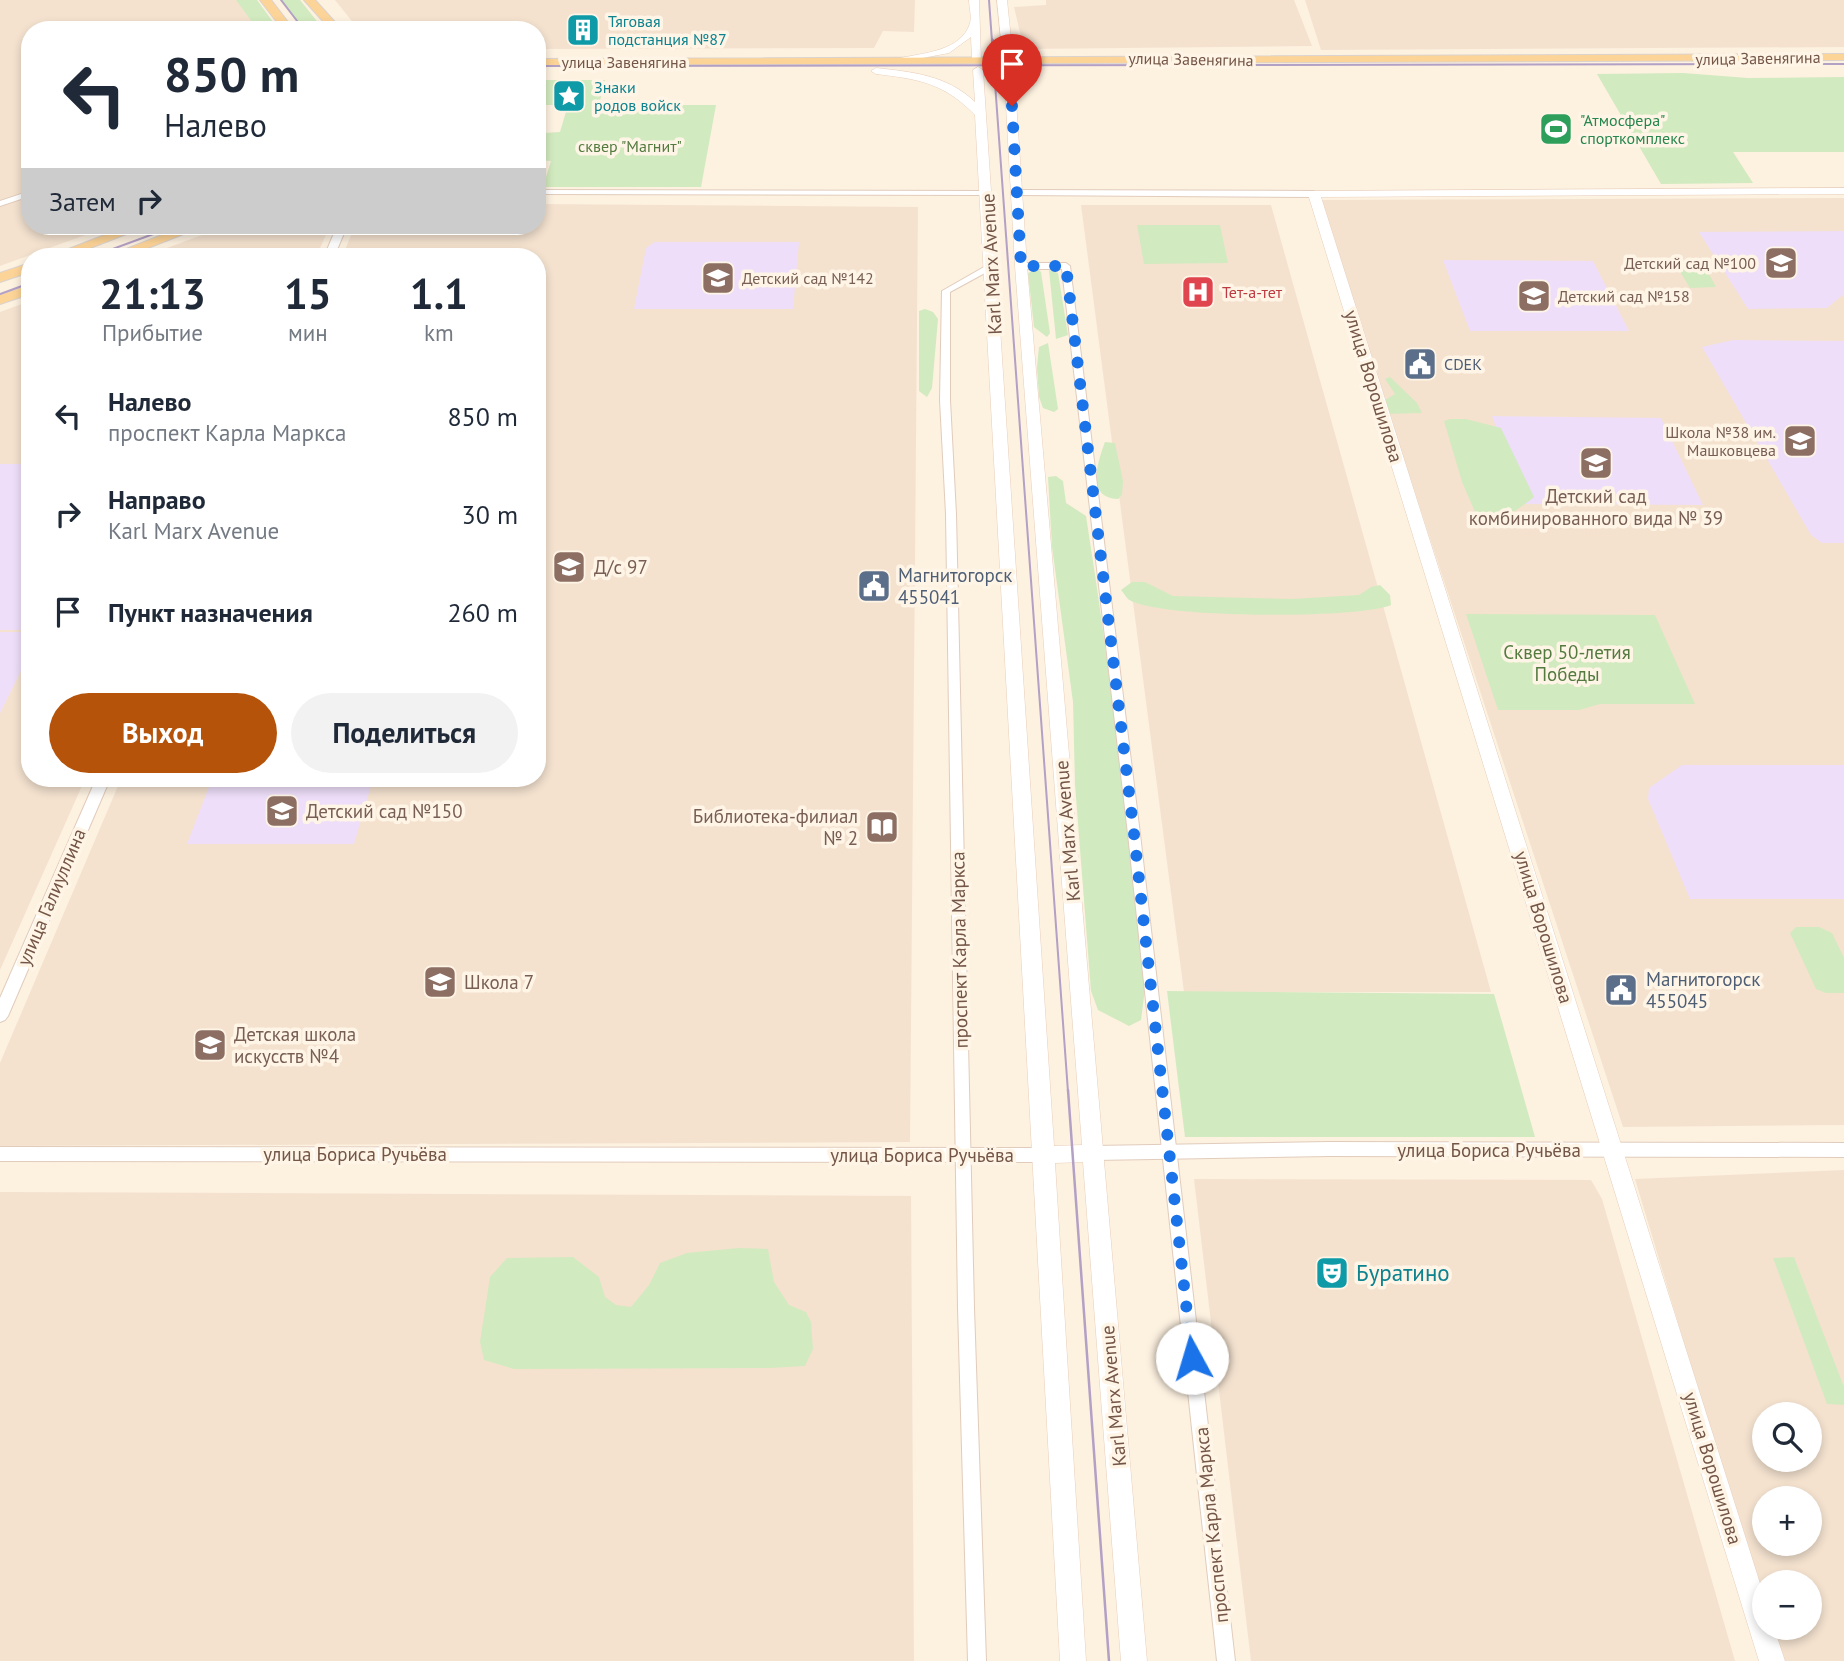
<!DOCTYPE html>
<html lang="ru">
<head>
<meta charset="utf-8">
<style>
	body { margin:0; font-family:"PT Sans",sans-serif; background:#f2f2f3; color:#1f2937; height:100vh; display:flex; flex-direction:column; font-size:26px; white-space:nowrap }
	* { box-sizing:border-box; margin:0 }
	p { font-size:23px; color:#747a83 }
	.icon { flex:none; width:38px; height:38px; fill:none; stroke:currentColor; stroke-width:2; stroke-linecap:round; stroke-linejoin:round }
	.map { position:relative; flex:1; overflow:hidden }
	.panel { position:absolute; left:21px; top:248px; width:525px; height:539px; display:flex; flex-direction:column; background:#fff; border-radius:28px; box-shadow:0 4px 10px #0003 }
	.panel>* { flex:none }
	.hud { position:absolute; left:21px; top:21px; width:525px; height:214px; border-radius:28px; box-shadow:0 4px 10px #0003; background:#fff; color:#1f2937; overflow:hidden }
	.buttons { position:absolute; left:1752px; top:1402px; display:grid; gap:14px }
	.buttons a { display:grid; place-items:center; width:70px; height:70px; border-radius:50%; background:#fff; box-shadow:0 4px 10px #0003; font-size:35px }
	.pin { position:absolute; display:grid; place-items:center; width:60px; height:60px; color:#fff; margin:-72px -30px; border-radius:50% 50% 50% 0; rotate:-45deg; box-shadow:0 0 7px #0007 }
	.pin .icon { rotate:45deg }
	.me { position:absolute; width:77px; margin:-38px; rotate:354deg; stroke-linejoin:round; filter:drop-shadow(0 0 5px #0008) }
	.turn { display:flex; align-items:center; gap:24px; height:147px; padding:0 28px; font-size:32px }
	.turn .icon { width:91px; height:91px; stroke-width:2.5 }
	.turn b { display:block; font-size:49px; line-height:60px }
	.then { display:flex; align-items:center; height:66px; padding:0 28px; background:#0003; gap:14px; font-size:26px }
	.eta { display:flex; justify-content:space-evenly; align-items:center; height:119px; text-align:center }
	.eta b { font-size:42px; font-weight:700; line-height:49px }
	.action { display:flex; gap:14px; margin-top:auto; padding:14px 28px }
	.action a { flex:1; height:80px; border-radius:42px; background:#b45309; color:#fff; font-size:28px; font-weight:700; line-height:80px; text-align:center }
	.action a+a { background:#f2f2f3; color:#1f2937 }
	ul { padding:0; list-style:none }
	li { display:flex; align-items:center; gap:21px; height:98px; padding:0 28px }
	li div { flex:1 }
	li b { display:block; font-size:26px }
	li em { font-style:normal }
	.map>svg:first-child { display:block }
</style>
</head>
<body>
<div class="map">
<svg width="1844" height="1661" viewBox="0 0 1844 1661">
	<rect width="100%" height="100%" fill="#fdf1e0"/>
	<g fill="#f4e2cf" fill-rule="evenodd">
		<path d="M0 0H239L258 30H30V226H110L0 266Z"/>
		<path d="M335 0H915L914 32 883 31 874 48 537 49V30H359Z"/>
		<path d="M1046 0H1294L1312 46 1024 49 1014 7 1046 5Z"/>
		<path d="M1305 0H1844V47L1321 50Z"/>
		<path d="M1844 198V1125L1623 1127 1319 200Z"/>
		<path d="M537 204 918 207 910 1142 0 1146V1063L121 779H537V257H342L355 226H537Z"/>
		<path d="M1081 205H1271L1491 992H1184Z"/>
		<path d="M226 226H330L316 257H143Z"/>
		<path d="M30 301V779H85L0 970V312Z"/>
		<path d="M1844 1170V1661H1779L1769 1628H1810V1582H1764V1610L1635 1179ZM1764 1414H1810V1460H1764ZM1764 1498H1810V1544H1764Z"/>
		<path d="M1194 1179 1591 1180 1602 1199 1735 1661H1251Z"/>
		<path d="M0 1192 911 1196 914 1661H0Z"/>
	</g>
	<g fill="#eedef9">
		<path d="M1844 231V294L1827 308 1748 309 1699 232Z"/>
		<path d="M655 242H799L793 309H634L646 248Z"/>
		<path d="M1443 260 1593 261 1629 331H1470Z"/>
		<path d="M1733 340 1844 341V543H1822L1811 535 1702 347Z"/>
		<path d="M1492 416 1661 418 1703 505 1524 504Z"/>
		<rect x="0" y="464" width="30" height="166"/>
		<path d="M0 632H30V653L0 713Z"/>
		<path d="M1682 765H1844V899H1690L1648 799 1649 788Z"/>
		<path d="M212 779H373L354 844H187Z"/>
	</g>
	<g fill="#d2eabf">
		<path d="M236 0H257L279 30H258Z"/>
		<path d="M281 0H300L324 30H305Z"/>
		<path d="M1683 73 1748 78 1844 77V152H1733L1753 183 1661 184 1597 74Z"/>
		<path d="M537 80H605L599 105H716L701 187H543L551 161 537 160V150L544 133 560 132 568 105H537Z"/>
		<path d="M1137 225H1220L1228 263 1144 264Z"/>
		<path d="M1679 261 1703 263 1716 287 1690 288 1675 263Z"/>
		<path d="M1038 269 1041 272 1050 333 1047 337 1034 327 1028 273Z"/>
		<path d="M1049 270 1058 273 1068 335 1056 339Z"/>
		<path d="M925 309 933 312 938 319 932 388 927 397 919 391V311Z"/>
		<path d="M1048 343 1058 409 1054 412 1043 408 1039 397 1037 367 1039 347Z"/>
		<path d="M1390 377 1417 403 1422 413 1385 414 1382 402 1395 394 1385 379Z"/>
		<path d="M1450 419H1466L1501 428 1534 497C1515 512 1501 523 1476 514L1462 482 1444 421Z"/>
		<path d="M1105 442 1115 443 1123 481 1122 495 1118 499C1085 498 1098 461 1105 442Z"/>
		<path d="M1056 476 1063 481 1066 503 1086 516C1111 673 1129 831 1145 989L1141 1020 1129 1026 1098 1010 1091 991 1075 784 1073 702 1052 547 1048 477Z"/>
		<path d="M1132 582H1145L1173 596 1291 599 1359 595 1371 587 1380 585 1390 595 1391 605C1359 619 1155 619 1128 599 1125 596 1124 593 1121 590Z"/>
		<path d="M1466 614 1655 615 1695 704H1600L1579 710H1498Z"/>
		<path d="M1796 927H1819L1832 933 1844 958V993H1826L1816 989 1790 933Z"/>
		<path d="M1167 991 1494 994 1535 1137H1185Z"/>
		<path d="M739 1248 768 1249 774 1282 789 1305 806 1312 811 1322 813 1349 805 1366 770 1368 514 1369 484 1360 480 1342 490 1277 507 1258 573 1257 599 1277 605 1297 616 1305 631 1307 649 1285 660 1263 687 1253Z"/>
		<path d="M1794 1257 1844 1387V1405L1827 1404 1773 1258Z"/>
	</g>
	<g fill="none" stroke-linecap="round" stroke-linejoin="round">
		<defs>
			<g id="minor">
				<path d="M537 190 987 191 991 193 987 195 537 194Z"/>
				<path d="M30 191V196L0 206V201Z"/>
				<path d="M991 263 995 266 994 268 950 292V400L956 514 974 1308 986 1661H968L958 1308 946 514 940 400 942 291Z"/>
				<path d="M1066 263 1070 266 1140 834 1235 1661H1217L1128 834 1062 269H1021L1017 266 1021 263Z"/>
			</g>
			<g id="tertiary">
				<path d="M1015 190 1314 191 1319 194 1314 197 1012 195V191Z"/>
				<path d="M337 226H347L334 257H324Z"/>
				<path d="M96 779H110L8 1016 5 1020 0 1022V998Z"/>
				<path d="M1329 1142 1844 1143V1157L1329 1156 1094 1160 1088 1158 1086 1153 1088 1148 1094 1146Z"/>
				<path d="M0 1147 1044 1148 1050 1150 1052 1155 1050 1160 1044 1162 0 1161Z"/>
			</g>
			<g id="secondary">
				<path d="M969 0H979L981 61 972 59 971 37 949 53 901 62V58C923 53 962 51 970 23 972 17 969 7 969 0Z"/>
				<path d="M997 0H1007L1013 59 1008 62 1003 59Z"/>
				<path d="M978 67 983 70 1054 1146 1082 1145 1015 266 1004 70 1009 67 1014 70 1027 266 1147 1661H1121L1083 1162 1055 1163 1086 1661H1060L975 115C944 83 919 79 876 74L871 71 876 68C912 72 947 75 975 102L973 70Z"/>
				<path d="M1844 188V194L1321 197 1764 1596V1628H1774L1785 1661H1759L1308 194 1314 191Z"/>
			</g>
			<g id="primary">
				<path d="M260 0H271L294 30H283Z"/>
				<path d="M304 0H315L342 30H331Z"/>
				<path d="M1844 54V60L537 65V59Z"/>
				<path d="M128 226H147L67 257H48Z"/>
				<path d="M185 226H204L125 257H106Z"/>
				<path d="M30 263V272L0 282V273Z"/>
				<path d="M30 285V294L0 304V295Z"/>
			</g>
		</defs>
		<use href="#minor" stroke="#e1ccbc" stroke-width="2"/>
		<use href="#tertiary" stroke="#e1ccbc" stroke-width="2"/>
		<use href="#secondary" stroke="#e8cfbc" stroke-width="1"/>
		<use href="#primary" stroke="#dbd3cf" stroke-width="2"/>
		<use href="#minor" fill="#fff" fill-rule="evenodd"/>
		<use href="#tertiary" fill="#fff" fill-rule="evenodd"/>
		<use href="#secondary" fill="#fff" fill-rule="evenodd"/>
		<use href="#primary" fill="#fdd497" fill-rule="evenodd"/>
		<g stroke="#b3a0c5" stroke-width="2">
			<path d="M281 0 304 30"/>
			<path d="M989 0 1068 1092"/>
			<path d="M992 39 1001 50 1033 61"/>
			<path d="M537 66 1844 64"/>
			<path d="M91 257 175 226"/>
			<path d="M0 294 30 283"/>
		</g>
		<path stroke="#b3a0c5" stroke-width="2.5" d="M1068 1090 1109 1661"/>
	</g>
	<g fill="none" stroke-linecap="round" stroke-linejoin="round">
		<path stroke="#1a73e8" stroke-width="12" stroke-dasharray="0 21.6" d="M1012 106 1021 266H1066L1134 834 1192 1358"/>
	</g>
	<defs>
		<symbol id="building-square" viewBox="-11 -11 22 22"><rect x="-9" y="-9" width="18" height="18" rx="4" fill="#0f9aa8" stroke="#fff5e7"/><path d="M-4-6H4V6H1V3H-1V6H-4ZM-2.5-4.3h1.7v1.8h-1.7ZM.8-4.3h1.7v1.8H.8ZM-2.5-1h1.7V.8h-1.7ZM.8-1h1.7V.8H.8Z" fill="#fff"/></symbol>
		<symbol id="sight-square" viewBox="-11 -11 22 22"><rect x="-9" y="-9" width="18" height="18" rx="4" fill="#0f9aa8" stroke="#fff5e7"/><path d="M0-6L1.8-2.2L6-1.7L2.9 1.2L3.7 5.4L0 3.3L-3.7 5.4L-2.9 1.2L-6-1.7L-1.8-2.2Z" fill="#fff"/></symbol>
		<symbol id="stadium-square" viewBox="-11 -11 22 22"><rect x="-9" y="-9" width="18" height="18" rx="4" fill="#2e9e5b" stroke="#fff5e7"/><path d="M0-5a6.5 5 0 1 0 0 10a6.5 5 0 1 0 0-10ZM-3.5-1.8h7v3.6h-7Z" fill="#fff"/></symbol>
		<symbol id="school-square" viewBox="-11 -11 22 22"><rect x="-9" y="-9" width="18" height="18" rx="4" fill="#8d6e63" stroke="#fff5e7"/><path d="M0-5L7-2L0 1L-7-2ZM-4 1L0 2.5L4 1V4Q0 6-4 4Z" fill="#fff"/></symbol>
		<symbol id="hospital-square" viewBox="-11 -11 22 22"><rect x="-9" y="-9" width="18" height="18" rx="4" fill="#e0444e" stroke="#fff5e7"/><path d="M-5-5h3v3.5h4V-5h3V5h-3V1.5h-4V5h-3Z" fill="#fff"/></symbol>
		<symbol id="civic-square" viewBox="-11 -11 22 22"><rect x="-9" y="-9" width="18" height="18" rx="4" fill="#5c6f8a" stroke="#fff5e7"/><path d="M-.6-6.5H3V-4.5H.6V-3L4-1V1h2V6H-6V1h2V-1L-.6-3ZM-1.2 2.5V6h2.4V2.5Z" fill="#fff"/></symbol>
		<symbol id="library-square" viewBox="-11 -11 22 22"><rect x="-9" y="-9" width="18" height="18" rx="4" fill="#8d6e63" stroke="#fff5e7"/><path d="M-6-4Q-3-5.5-.7-3.5V5Q-3 3-6 4ZM6-4Q3-5.5 .7-3.5V5Q3 3 6 4Z" fill="#fff"/></symbol>
		<symbol id="theatre-square" viewBox="-11 -11 22 22"><rect x="-9" y="-9" width="18" height="18" rx="4" fill="#0f9aa8" stroke="#fff5e7"/><path d="M-5-5.5Q0-4 5-5.5V0Q5 5 0 6Q-5 5-5 0ZM-3.3-2.5H-1v1.5H-3.3ZM1-2.5H3.3v1.5H1ZM-2.8 1Q0 5.5 2.8 1Z" fill="#fff"/></symbol>
	</defs>
	<g fill-rule="evenodd">
		<use href="#building-square" x="564" y="11" width="38" height="38"/>
		<use href="#sight-square" x="550" y="77" width="38" height="38"/>
		<use href="#stadium-square" x="1537" y="110" width="38" height="38"/>
		<use href="#school-square" x="1762" y="244" width="38" height="38"/>
		<use href="#school-square" x="699" y="259" width="38" height="38"/>
		<use href="#hospital-square" x="1179" y="273" width="38" height="38"/>
		<use href="#school-square" x="1515" y="277" width="38" height="38"/>
		<use href="#civic-square" x="1401" y="345" width="38" height="38"/>
		<use href="#school-square" x="1781" y="422" width="38" height="38"/>
		<use href="#school-square" x="1577" y="444" width="38" height="38"/>
		<use href="#school-square" x="550" y="548" width="38" height="38"/>
		<use href="#civic-square" x="855" y="567" width="38" height="38"/>
		<use href="#school-square" x="263" y="792" width="38" height="38"/>
		<use href="#library-square" x="863" y="808" width="38" height="38"/>
		<use href="#school-square" x="421" y="963" width="38" height="38"/>
		<use href="#civic-square" x="1602" y="971" width="38" height="38"/>
		<use href="#school-square" x="191" y="1026" width="38" height="38"/>
		<use href="#theatre-square" x="1313" y="1254" width="38" height="38"/>
	</g>
	<g text-anchor="middle" stroke-width="7" stroke-linejoin="round" paint-order="stroke">
		<g font-size="16" fill="#0d838f" stroke="#fff5e7" text-anchor="start">
			<text x="608" y="27">Тяговая<tspan x="608" dy="18">подстанция №87</tspan></text>
			<text x="594" y="93">Знаки<tspan x="594" dy="18">родов войск</tspan></text>
		</g>
		<g font-size="16" fill="#745647" stroke="#fff5e7">
			<text transform="translate(1758 58) rotate(-1)" y="6">улица Завенягина</text>
			<text transform="translate(1191 59) rotate(1)" y="6">улица Завенягина</text>
			<text x="624" y="68">улица Завенягина</text>
		</g>
		<g font-size="16" fill="#27864d" stroke="#fff5e7" text-anchor="start">
			<text x="1580" y="126">"Атмосфера"<tspan x="1580" dy="18">спорткомплекс</tspan></text>
		</g>
		<g font-size="16" fill="#537a3f" stroke="#fff5e7">
			<text x="630" y="152">сквер "Магнит"</text>
		</g>
		<g font-size="16" fill="#785e54" stroke="#fff5e7" text-anchor="end">
			<text x="1756" y="269">Детский сад №100</text>
			<text x="742" y="284" text-anchor="start">Детский сад №142</text>
			<text x="1558" y="302" text-anchor="start">Детский сад №158</text>
			<text x="1776" y="438">Школа №38 им.<tspan x="1776" dy="18">Машковцева</tspan></text>
		</g>
		<g font-size="16" fill="#be3a42" stroke="#fff5e7" text-anchor="start">
			<text x="1222" y="298">Тет-а-тет</text>
		</g>
		<g font-size="16" fill="#4e5e75" stroke="#fff5e7" text-anchor="start">
			<text x="1444" y="370">CDEK</text>
		</g>
		<g font-size="19" fill="#745647" stroke="#fff5e7">
			<text transform="translate(991 264) rotate(-93)" y="7">Karl Marx Avenue</text>
			<text transform="translate(1374 386) rotate(73)" y="7">улица Ворошилова</text>
			<text transform="translate(1067 831) rotate(-95)" y="7">Karl Marx Avenue</text>
			<text transform="translate(51 897) rotate(-67)" y="7">улица Галиуллина</text>
			<text transform="translate(1544 927) rotate(73)" y="7">улица Ворошилова</text>
			<text transform="translate(959 950) rotate(-91)" y="7">проспект Карла Маркса</text>
			<text x="1489" y="1157">улица Бориса Ручьёва</text>
			<text x="355" y="1161">улица Бориса Ручьёва</text>
			<text x="922" y="1162">улица Бориса Ручьёва</text>
			<text transform="translate(1113 1396) rotate(-95)" y="7">Karl Marx Avenue</text>
			<text transform="translate(1713 1468) rotate(73)" y="7">улица Ворошилова</text>
			<text transform="translate(1211 1525) rotate(-96)" y="7">проспект Карла Маркса</text>
		</g>
		<g font-size="19" fill="#785e54" stroke="#fff5e7" text-anchor="start">
			<text x="1596" y="503" text-anchor="middle">Детский сад<tspan x="1596" dy="22">комбинированного вида № 39</tspan></text>
			<text x="594" y="574">Д/с 97</text>
			<text x="306" y="818">Детский сад №150</text>
			<text x="858" y="823" text-anchor="end">Библиотека-филиал<tspan x="858" dy="22">№ 2</tspan></text>
			<text x="464" y="989">Школа 7</text>
			<text x="234" y="1041">Детская школа<tspan x="234" dy="22">искусств №4</tspan></text>
		</g>
		<g font-size="19" fill="#4e5e75" stroke="#fff5e7" text-anchor="start">
			<text x="898" y="582">Магнитогорск<tspan x="898" dy="22">455041</tspan></text>
			<text x="1646" y="986">Магнитогорск<tspan x="1646" dy="22">455045</tspan></text>
		</g>
		<g font-size="19" fill="#537a3f" stroke="#fff5e7">
			<text x="1567" y="659">Сквер 50-летия<tspan x="1567" dy="22">Победы</tspan></text>
		</g>
		<g font-size="23" fill="#0d838f" stroke="#fff5e7" text-anchor="start">
			<text x="1356" y="1281">Буратино</text>
		</g>
	</g>
</svg>
<div class="buttons">
<a><svg class="icon" aria-label="search" viewBox="0 0 24 24"><circle cx="10" cy="10" r="6"/><path d="M15 15l6 6"/></svg></a>
<a>+</a>
<a>−</a>
</div>
<div class="pin" style="left:1012px;top:106px;background:#d93025"><svg class="icon" aria-label="arrive" viewBox="0 0 24 24"><path d="M6 21V4h12l-3 4 3 4H6"/></svg></div>
<svg class="me" style="left:1192px;top:1358px" viewBox="-20 -20 40 40"><circle r="19" fill="#fff"/><path d="M0-13L10 11 0 6-10 11z" fill="#1a73e8"/></svg>
<div class="hud">
<div class="turn"><svg class="icon" aria-label="left" viewBox="0 0 24 24"><path d="M17 20v-9H6M10 6l-5 5 5 5"/></svg><div><b>850 m</b>Налево</div></div>
<div class="then">Затем<svg class="icon" aria-label="right" viewBox="0 0 24 24"><path d="M7 20v-9h11M14 6l5 5-5 5"/></svg></div>
</div>
<section class="panel">
<div class="eta">
<div><b>21:13</b><p>Прибытие</p></div>
<div><b>15</b><p>мин</p></div>
<div><b>1.1</b><p>km</p></div>
</div>
<ul>
<li><svg class="icon" aria-label="left" viewBox="0 0 24 24"><path d="M17 20v-9H6M10 6l-5 5 5 5"/></svg><div><b>Налево</b><p>проспект Карла Маркса</p></div><em>850 m</em></li>
<li><svg class="icon" aria-label="right" viewBox="0 0 24 24"><path d="M7 20v-9h11M14 6l5 5-5 5"/></svg><div><b>Направо</b><p>Karl Marx Avenue</p></div><em>30 m</em></li>
<li><svg class="icon" aria-label="arrive" viewBox="0 0 24 24"><path d="M6 21V4h12l-3 4 3 4H6"/></svg><div><b>Пункт назначения</b></div><em>260 m</em></li>
</ul>
<div class="action"><a>Выход</a><a>Поделиться</a></div>
</section>
</div>
</body>
</html>
